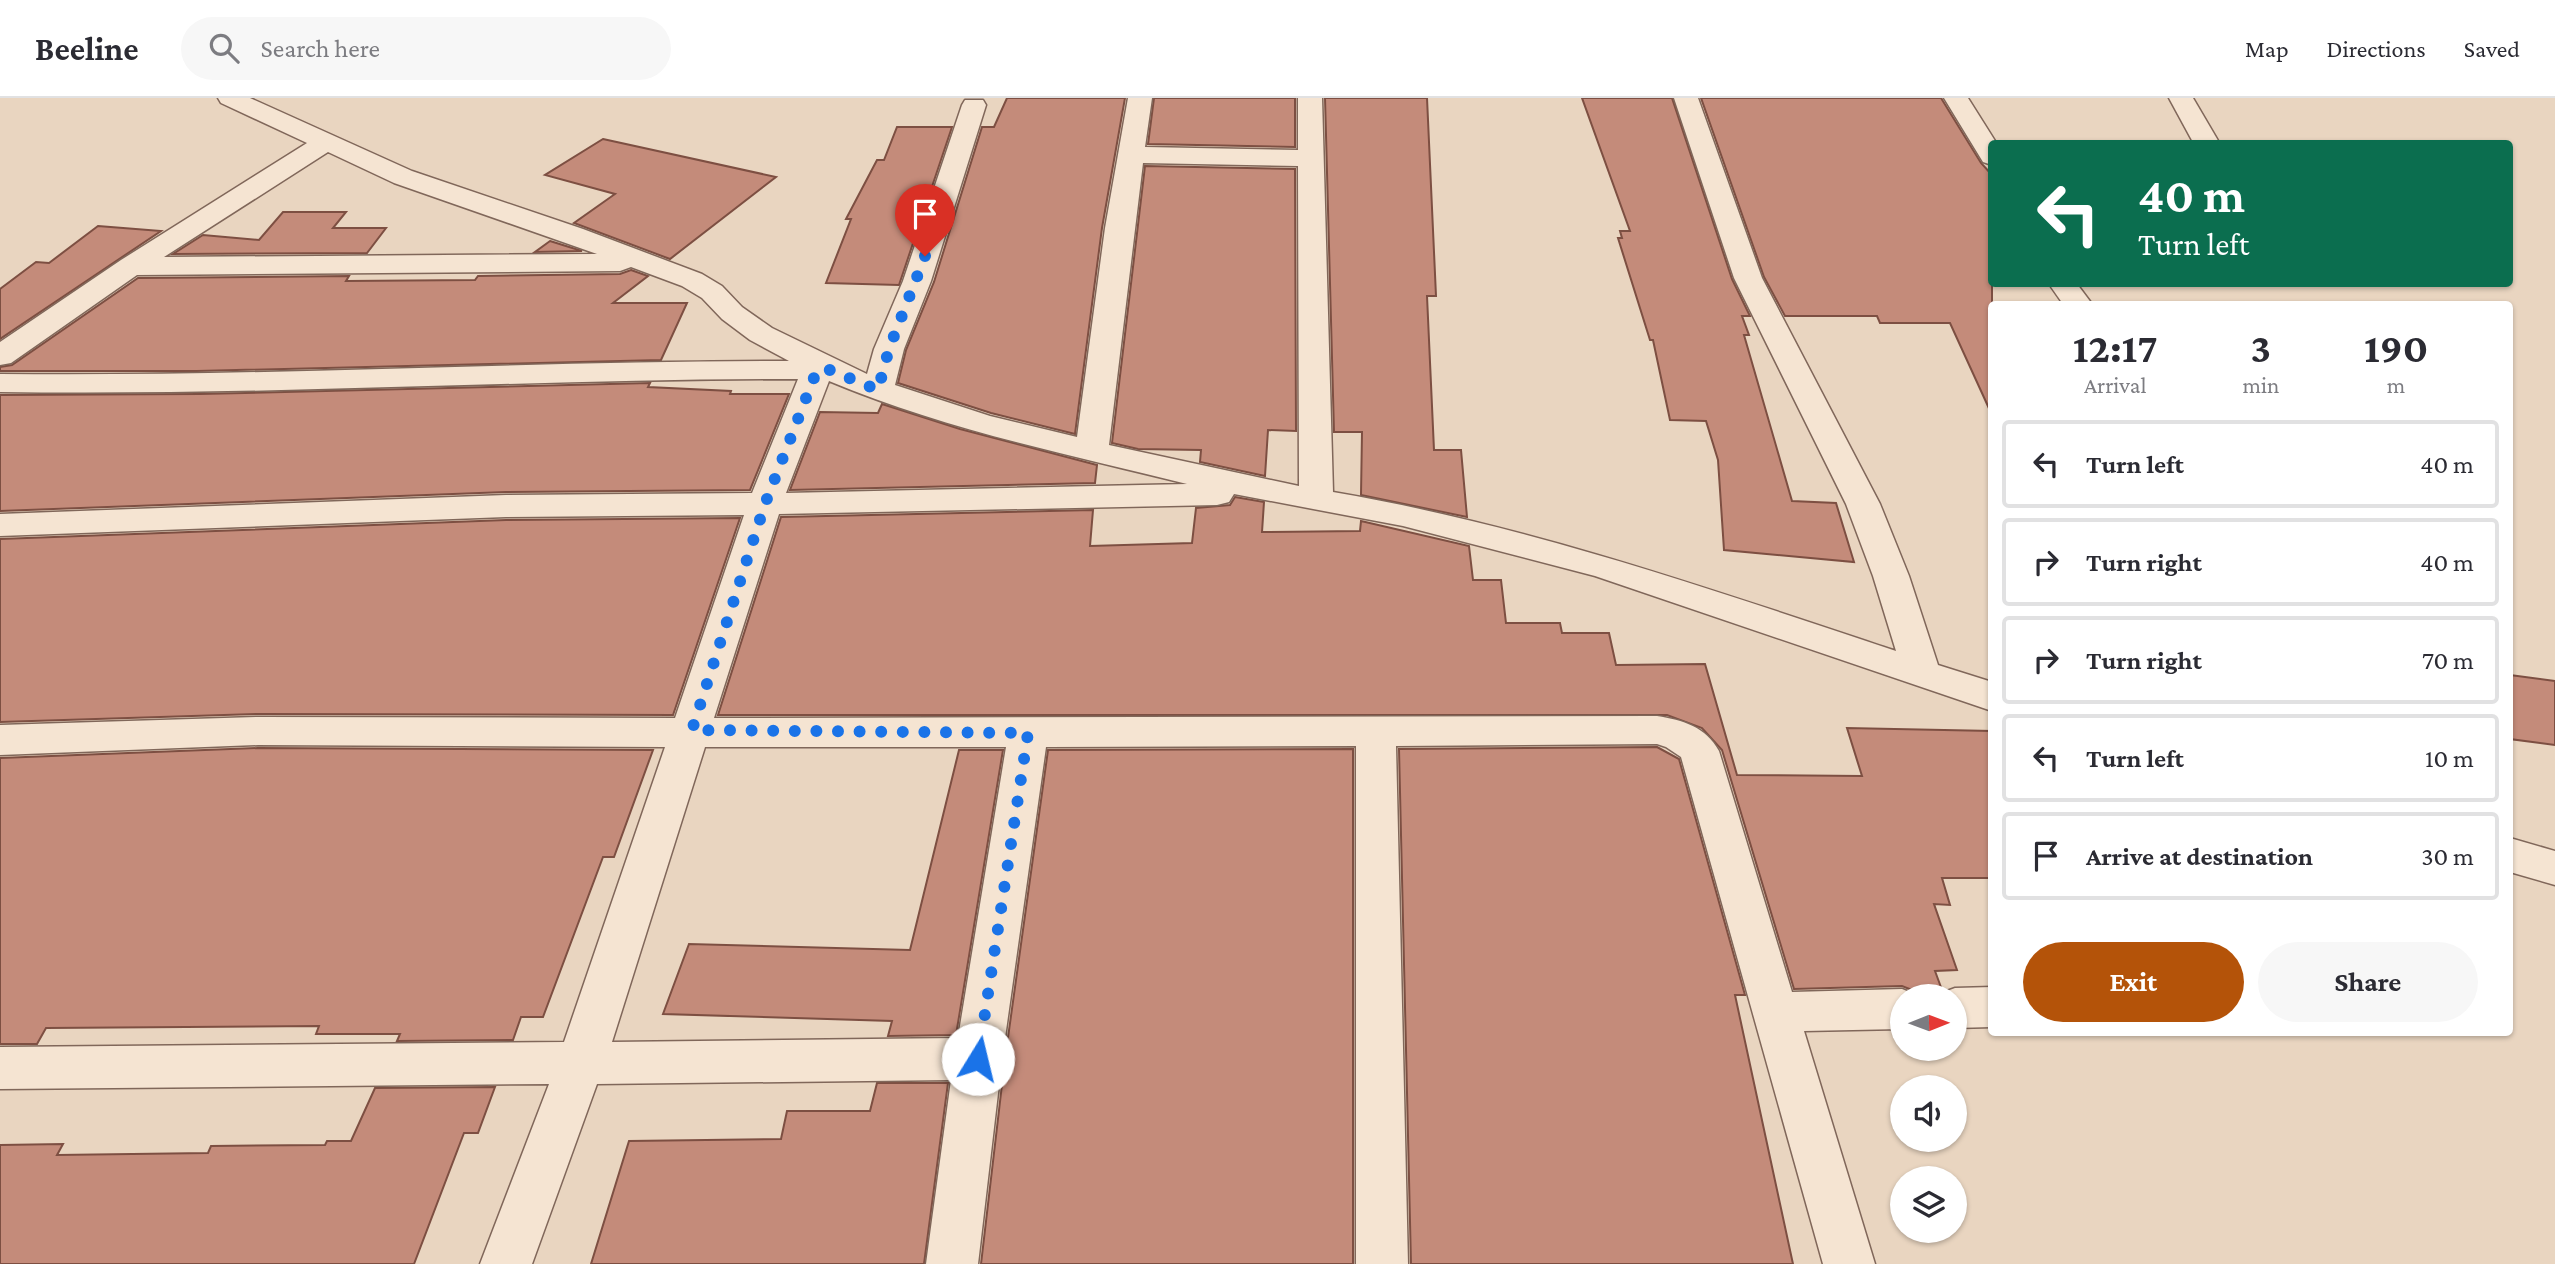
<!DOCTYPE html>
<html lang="en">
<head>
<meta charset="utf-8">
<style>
	body { margin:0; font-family:"Crimson Pro",serif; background:#f7f7f7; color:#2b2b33; height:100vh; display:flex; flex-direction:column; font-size:26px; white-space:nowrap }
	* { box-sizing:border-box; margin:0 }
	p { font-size:23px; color:#7c7c81 }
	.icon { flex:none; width:38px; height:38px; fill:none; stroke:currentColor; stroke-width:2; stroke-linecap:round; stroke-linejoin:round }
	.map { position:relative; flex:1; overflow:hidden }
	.details { position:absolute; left:1988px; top:203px; width:525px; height:735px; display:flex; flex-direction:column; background:#fff; border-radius:7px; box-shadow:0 2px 5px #0004 }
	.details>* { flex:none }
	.guide { position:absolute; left:1988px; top:42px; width:525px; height:147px; border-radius:7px; box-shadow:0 2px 5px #0004; background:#0b6e4f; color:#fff; overflow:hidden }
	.needle { width:46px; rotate:89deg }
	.controls { position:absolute; left:1890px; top:886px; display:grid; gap:14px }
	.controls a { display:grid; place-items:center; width:77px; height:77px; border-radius:50%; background:#fff; box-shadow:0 2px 5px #0004; font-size:35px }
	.pin { position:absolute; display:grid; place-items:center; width:60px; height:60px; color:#fff; margin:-72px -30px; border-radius:50% 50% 50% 0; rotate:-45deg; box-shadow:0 0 7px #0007 }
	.pin .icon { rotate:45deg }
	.me { position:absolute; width:77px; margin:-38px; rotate:9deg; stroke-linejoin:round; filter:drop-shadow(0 0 5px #0008) }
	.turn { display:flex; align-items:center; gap:24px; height:147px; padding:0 35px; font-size:32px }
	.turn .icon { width:91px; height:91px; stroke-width:2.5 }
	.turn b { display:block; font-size:49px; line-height:60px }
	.eta { display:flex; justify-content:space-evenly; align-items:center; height:119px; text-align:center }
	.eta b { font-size:42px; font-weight:700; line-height:49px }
	.cta { display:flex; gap:14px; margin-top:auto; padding:14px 35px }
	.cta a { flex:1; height:80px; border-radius:42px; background:#b45309; color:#fff; font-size:28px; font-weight:700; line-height:80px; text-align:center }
	.cta a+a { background:#f7f7f7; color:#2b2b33 }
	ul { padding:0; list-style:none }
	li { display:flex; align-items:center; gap:21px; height:88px; margin:0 14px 10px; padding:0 21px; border:4px solid #e1e1e2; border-radius:7px }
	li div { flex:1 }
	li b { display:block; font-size:26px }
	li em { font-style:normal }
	header { display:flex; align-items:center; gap:42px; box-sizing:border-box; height:98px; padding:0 35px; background:#fff; border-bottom:2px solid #e1e1e2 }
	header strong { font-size:33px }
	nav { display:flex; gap:38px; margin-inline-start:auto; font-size:24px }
	.search { width:490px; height:63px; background:#f7f7f7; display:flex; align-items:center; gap:18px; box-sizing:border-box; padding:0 24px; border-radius:38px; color:#7c7c81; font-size:26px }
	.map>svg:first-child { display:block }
</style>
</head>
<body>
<header>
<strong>Beeline</strong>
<div class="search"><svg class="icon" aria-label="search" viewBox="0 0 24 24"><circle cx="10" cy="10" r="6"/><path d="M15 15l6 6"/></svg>Search here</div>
<nav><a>Map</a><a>Directions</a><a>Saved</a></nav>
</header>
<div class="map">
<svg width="2555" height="1166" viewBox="0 0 2555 1166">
	<rect width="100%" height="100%" fill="#e9d5c0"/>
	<g fill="#c48b7a" stroke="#7d4f42" stroke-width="2">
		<path d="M1007 0H1125L1102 130 1075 336 991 315 898 285 906 252 934 184 982 29H994Z"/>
		<path d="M1154 0H1295V49L1148 46Z"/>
		<path d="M1325 0H1427L1436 198H1427L1434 352H1461L1467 419 1361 397 1362 334H1334Z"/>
		<path d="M1582 0H1672L1732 181 1750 218H1742L1749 237H1744L1792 403 1836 405 1854 464 1724 452 1718 362 1706 323 1670 322 1653 242H1650L1618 140H1622L1620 133H1630Z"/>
		<path d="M1701 0H1941L1981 65 1992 77V317L1950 225H1880L1877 218H1785L1764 179Z"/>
		<path d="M897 29H952L899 187 826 185 851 121H846L877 62H884Z"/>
		<path d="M603 41 776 79 670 161 574 125 615 96 545 77Z"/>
		<path d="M1145 68 1295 71 1296 333 1268 332 1265 378 1200 364 1201 352 1138 351 1112 345Z"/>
		<path d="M283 114H346L333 130H386L367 155 173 156 203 137 259 142Z"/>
		<path d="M98 128 161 133 0 241V191L36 164 49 165Z"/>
		<path d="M550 143 582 153 535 154Z"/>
		<path d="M631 172 648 178 613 205H687L661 262 197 273H0V269L12 267 138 180 349 178 346 183 475 182 478 178 620 176Z"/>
		<path d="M650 285 648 289 731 293 730 296H789L750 392 506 394 0 413V297L200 296Z"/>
		<path d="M882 306 960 331 1097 367 1095 385 790 392 820 314 878 315Z"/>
		<path d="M1235 399 1264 404 1262 434 1360 433 1361 423 1469 448 1473 482H1501L1506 525H1560L1562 535H1609L1616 567 1705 566 1737 677 1862 678 1847 630 1992 633V780H1942L1950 807 1934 806 1957 872 1935 873 1942 892 1938 894H1917L1902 888 1794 891 1722 652 1702 630 1667 617H718L781 419 1093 412 1090 448 1192 445 1196 410 1230 407Z"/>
		<path d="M740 420 673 617 258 616 0 624V441L506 422Z"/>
		<path d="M2510 577 2555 583V647L2510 641Z"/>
		<path d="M1657 649 1679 661 1745 897H1735L1793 1166H1411L1399 651Z"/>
		<path d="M258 650 653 652 614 759H603L543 919H521L513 942 397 943 400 936H316L319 928 46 930 37 946H0V660Z"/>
		<path d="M1353 651V1166H981L1005 961 1048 652Z"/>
		<path d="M959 652H1003L956 937 888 938 892 923 663 916 689 846 910 852Z"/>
		<path d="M877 985H948L924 1166H591L629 1043 781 1041 787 1013H870Z"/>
		<path d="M495 989 478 1035H464L414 1166H0V1047L63 1046 57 1057 208 1055 211 1048 325 1047 327 1043H351L375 990Z"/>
	</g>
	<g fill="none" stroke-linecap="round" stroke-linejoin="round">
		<defs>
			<g id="street">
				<path d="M218 0H250L412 73 583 131 702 176 722 188 742 209 772 230 867 276 874 251 903 183 962 7 965 2H983L986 7 931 183 904 251 895 287 990 318 1077 339 1105 130 1128 0H1152L1145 49 1298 52V0H1322L1333 394C1526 427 1710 491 1896 553L1873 478 1846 406 1734 180 1674 0H1698L1762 180 1880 406 1909 478 1938 567 1992 584V613L1595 478 1403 428 1234 396 1229 404 1217 407 779 416 714 620 1657 618C1683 622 1706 629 1719 653L1792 894 1902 891 1919 898H1902V931L1804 933 1875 1166H1823L1681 659 1666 649 1657 646 1396 648 1408 1166H1356V648L1046 649 1002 961 978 1166H926L951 982 597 986 532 1166H480L549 986 0 991V949L564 944 665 649 258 647 0 657V627L258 619 675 620 744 417 506 419 0 438V416L506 397 752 395 798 281C532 281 266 298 0 294V276C263 279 526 263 789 263L750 242 722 221 702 200 682 188 631 169 620 173 137 177 11 265 0 267V244L121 162 307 45 221 5ZM328 54 394 85 597 156 164 159ZM1143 65 1298 68 1299 388 1109 347ZM829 283C943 331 1066 356 1187 386L786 395ZM705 649H1006L958 940 612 944Z"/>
				<path d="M1944 0H1968L1997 46H1992V67L1983 64Z"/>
				<path d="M2169 0H2193L2220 46H2194Z"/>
				<path d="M2049 186H2077L2092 206H2063Z"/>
				<path d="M2510 740 2555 753V787L2510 774Z"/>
				<path d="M1992 889V929L1955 930V898L1939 896 1955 890Z"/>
			</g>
		</defs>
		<use href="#street" stroke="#80675a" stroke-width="3"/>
		<use href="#street" fill="#f5e4d2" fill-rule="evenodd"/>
	</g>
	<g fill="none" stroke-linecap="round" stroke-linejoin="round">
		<path stroke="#1a73e8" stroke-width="12" stroke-dasharray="0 21.6" d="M925 158 889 251 878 292 830 272H817L765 406 692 632 1028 635 978 961"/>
	</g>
</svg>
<div class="controls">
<a><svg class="needle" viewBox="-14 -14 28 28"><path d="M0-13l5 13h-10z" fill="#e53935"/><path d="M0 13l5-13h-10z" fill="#7c7c81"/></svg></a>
<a><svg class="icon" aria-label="sound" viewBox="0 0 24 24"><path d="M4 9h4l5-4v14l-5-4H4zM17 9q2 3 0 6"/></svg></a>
<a><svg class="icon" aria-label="layers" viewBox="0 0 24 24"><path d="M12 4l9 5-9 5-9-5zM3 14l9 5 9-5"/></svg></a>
</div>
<div class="pin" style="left:925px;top:158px;background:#d93025"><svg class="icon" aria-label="arrive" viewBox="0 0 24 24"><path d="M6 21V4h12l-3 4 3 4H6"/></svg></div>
<svg class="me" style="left:978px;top:961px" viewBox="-20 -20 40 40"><circle r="19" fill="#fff"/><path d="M0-13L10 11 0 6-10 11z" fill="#1a73e8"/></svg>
<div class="guide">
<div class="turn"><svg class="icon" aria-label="left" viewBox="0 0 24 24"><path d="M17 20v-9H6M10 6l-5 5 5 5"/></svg><div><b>40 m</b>Turn left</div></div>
</div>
<section class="details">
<div class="eta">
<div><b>12:17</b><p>Arrival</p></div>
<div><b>3</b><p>min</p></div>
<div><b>190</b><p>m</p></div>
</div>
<ul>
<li><svg class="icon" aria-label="left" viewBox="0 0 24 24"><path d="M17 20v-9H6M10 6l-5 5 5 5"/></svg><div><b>Turn left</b></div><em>40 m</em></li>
<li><svg class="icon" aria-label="right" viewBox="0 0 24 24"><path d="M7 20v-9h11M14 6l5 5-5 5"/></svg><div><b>Turn right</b></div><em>40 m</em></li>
<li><svg class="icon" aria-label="right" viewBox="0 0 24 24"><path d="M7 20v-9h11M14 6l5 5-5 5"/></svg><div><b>Turn right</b></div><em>70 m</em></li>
<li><svg class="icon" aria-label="left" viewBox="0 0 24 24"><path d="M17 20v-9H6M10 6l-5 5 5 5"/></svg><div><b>Turn left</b></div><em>10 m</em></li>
<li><svg class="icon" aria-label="arrive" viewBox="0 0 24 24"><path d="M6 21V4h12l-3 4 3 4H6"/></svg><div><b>Arrive at destination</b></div><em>30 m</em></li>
</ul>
<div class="cta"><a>Exit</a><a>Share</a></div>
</section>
</div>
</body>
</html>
